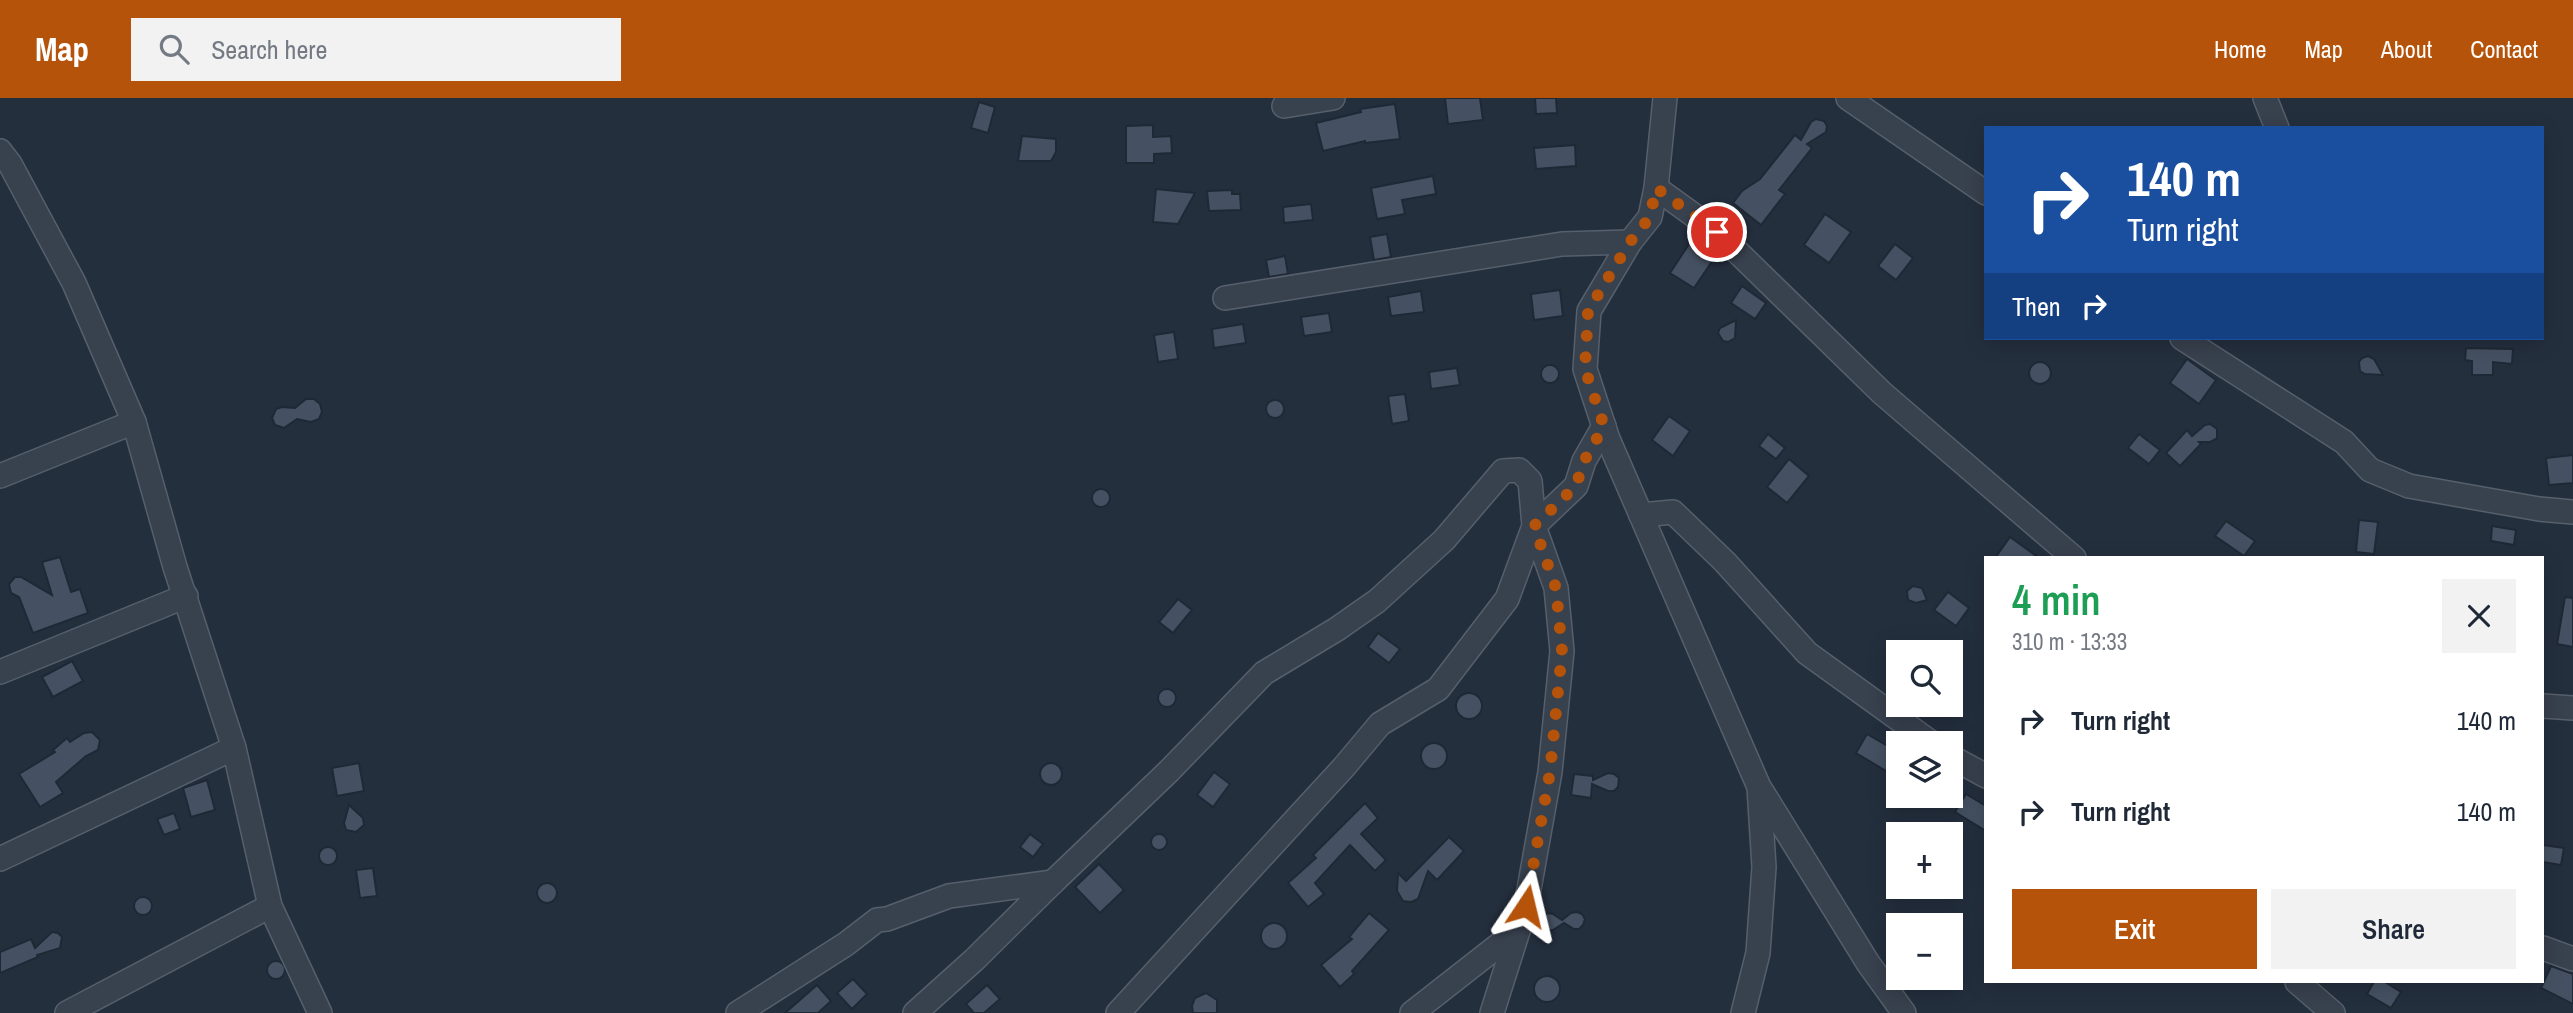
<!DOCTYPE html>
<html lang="en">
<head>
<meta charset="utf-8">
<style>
	body { margin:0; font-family:"Archivo Narrow",sans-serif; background:#f2f2f3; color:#1f2937; height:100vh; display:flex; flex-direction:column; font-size:26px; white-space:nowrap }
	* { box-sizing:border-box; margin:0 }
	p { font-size:23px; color:#747a83 }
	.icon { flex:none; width:38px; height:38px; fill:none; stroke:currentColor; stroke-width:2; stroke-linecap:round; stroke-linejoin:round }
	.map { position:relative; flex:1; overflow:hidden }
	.panel { position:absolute; left:1984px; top:458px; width:560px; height:427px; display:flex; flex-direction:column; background:#fff; border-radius:0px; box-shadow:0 4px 18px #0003 }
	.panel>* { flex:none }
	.guide { position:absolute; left:1984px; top:28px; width:560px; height:214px; border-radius:0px; box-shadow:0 4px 18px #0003; background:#1a4fa0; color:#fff; overflow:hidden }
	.tools { position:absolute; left:1886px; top:542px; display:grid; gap:14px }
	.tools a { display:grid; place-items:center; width:77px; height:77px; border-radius:0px; background:#fff; box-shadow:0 4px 18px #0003; font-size:35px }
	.pin { position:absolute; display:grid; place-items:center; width:60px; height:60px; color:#fff; margin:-30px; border:4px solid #fff; border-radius:50%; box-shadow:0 2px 7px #0007 }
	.me { position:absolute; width:77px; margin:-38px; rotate:10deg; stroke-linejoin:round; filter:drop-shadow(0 0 5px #0008) }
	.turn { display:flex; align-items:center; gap:24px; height:147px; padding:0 28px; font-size:32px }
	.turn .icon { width:91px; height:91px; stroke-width:2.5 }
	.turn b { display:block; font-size:49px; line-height:60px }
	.then { display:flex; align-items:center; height:66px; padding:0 28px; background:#0003; gap:14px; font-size:26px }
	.round { display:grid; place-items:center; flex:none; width:74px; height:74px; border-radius:0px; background:#f2f2f3 }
	.overview { display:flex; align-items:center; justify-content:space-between; height:119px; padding:0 28px }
	h1 { font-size:42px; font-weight:600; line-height:52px; color:#1e9e55 }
	.cta { display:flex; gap:14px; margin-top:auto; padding:14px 28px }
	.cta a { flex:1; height:80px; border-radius:0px; background:#b45309; color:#fff; font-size:28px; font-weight:600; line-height:80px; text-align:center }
	.cta a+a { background:#f2f2f3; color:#1f2937 }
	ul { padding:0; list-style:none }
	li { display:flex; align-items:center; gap:21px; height:91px; padding:0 28px }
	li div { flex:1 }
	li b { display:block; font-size:26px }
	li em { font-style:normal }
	header { display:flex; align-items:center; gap:42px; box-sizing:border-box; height:98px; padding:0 35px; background:#b45309; color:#fff }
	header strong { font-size:33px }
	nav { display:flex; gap:38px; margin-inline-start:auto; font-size:24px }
	.search { width:490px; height:63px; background:#f2f2f3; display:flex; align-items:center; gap:18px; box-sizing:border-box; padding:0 24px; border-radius:0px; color:#747a83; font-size:26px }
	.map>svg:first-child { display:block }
</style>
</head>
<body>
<header>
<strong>Map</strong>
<div class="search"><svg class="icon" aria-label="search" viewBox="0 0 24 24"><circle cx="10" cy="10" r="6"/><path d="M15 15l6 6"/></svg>Search here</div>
<nav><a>Home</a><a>Map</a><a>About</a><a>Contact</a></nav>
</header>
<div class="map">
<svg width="2573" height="915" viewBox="0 0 2573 915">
	<rect width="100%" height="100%" fill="#242f3e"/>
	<g fill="#455162" stroke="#1f2835" stroke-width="2">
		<path d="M1445 0H1480L1483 22 1448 26Z"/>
		<path d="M1535 0H1556L1557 15 1536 16Z"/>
		<path d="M979 4 995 9 988 35 971 30Z"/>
		<path d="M1395 6 1400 41 1365 45V43L1323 53 1316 25 1361 14 1360 11Z"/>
		<path d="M1816 21 1824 23 1827 28 1826 34 1807 46 1812 50 1779 92 1785 96 1761 127 1733 105 1742 93 1760 81 1795 37 1801 42 1811 24Z"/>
		<path d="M1153 27V39L1171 38 1172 55 1154 56V65H1126V28Z"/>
		<path d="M1022 38 1056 41V54L1051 63H1018Z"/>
		<path d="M1575 47 1576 68 1536 71 1534 50Z"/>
		<path d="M1433 78 1436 96 1402 102 1405 116 1377 121 1371 90Z"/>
		<path d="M1156 91 1195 95 1178 126 1153 124Z"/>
		<path d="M1232 92V96H1240L1241 112 1209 113 1207 93Z"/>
		<path d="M1311 106 1313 122 1284 125 1283 109Z"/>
		<path d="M1825 116 1851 134 1829 165 1804 147Z"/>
		<path d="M1387 136 1391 159 1374 162 1370 139Z"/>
		<path d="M1691 143 1715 159 1694 190 1670 175Z"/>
		<path d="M1895 146 1913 160 1896 182 1878 168Z"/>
		<path d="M1285 158 1288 176 1269 179 1266 162Z"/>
		<path d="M1742 188 1766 205 1755 221 1731 205Z"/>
		<path d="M1560 192 1563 218 1534 222 1531 196Z"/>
		<path d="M1421 193 1424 214 1391 218 1388 199Z"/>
		<path d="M1329 215 1332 234 1304 238 1301 219Z"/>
		<path d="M1736 222 1735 240 1728 244 1723 243 1718 235 1720 230Z"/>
		<path d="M1243 226 1246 245 1214 250 1212 231Z"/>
		<path d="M1174 234 1178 261 1158 264 1154 237Z"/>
		<path d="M2466 250 2513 251 2512 266 2493 264V277H2472V263L2465 262Z"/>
		<path d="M2368 258 2374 261 2383 277 2365 276 2360 273 2359 264 2362 260Z"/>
		<path d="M2187 261 2216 282 2199 306 2170 285Z"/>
		<circle cx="2040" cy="275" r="11"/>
		<circle cx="1550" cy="276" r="9"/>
		<path d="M1457 270 1460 287 1431 291 1429 274Z"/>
		<path d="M1405 296 1409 323 1392 326 1388 298Z"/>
		<path d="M306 301H314L320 306 322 314 319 321 311 324 297 321 284 330 275 327 272 320 276 311 282 309 295 310Z"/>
		<circle cx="1275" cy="311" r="9"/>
		<path d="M1669 318 1690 333 1673 358 1652 342Z"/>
		<path d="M2210 326 2217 331V340L2210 344H2199L2201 346 2180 368 2166 355 2187 332 2192 338 2205 327Z"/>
		<path d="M1768 336 1785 350 1776 361 1759 348Z"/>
		<path d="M2139 336 2160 352 2149 366 2128 350Z"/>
		<path d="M2573 357V385L2549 387 2546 360Z"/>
		<path d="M1789 361 1809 378 1787 405 1767 389Z"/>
		<circle cx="1101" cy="400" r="9"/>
		<path d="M2359 422 2378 424 2374 456 2356 454Z"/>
		<path d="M2226 423 2255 443 2244 458 2215 438Z"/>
		<path d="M2492 428 2516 432 2514 447 2491 443Z"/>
		<path d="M2010 439 2039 460H1995Z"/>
		<path d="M60 459 71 494 80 491 88 515 33 535 19 499 11 495 9 486 15 479H21L52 497 42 464Z"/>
		<path d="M1913 488 1922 490 1927 502 1916 505 1908 502 1907 493Z"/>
		<path d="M1948 494 1969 510 1956 528 1934 512Z"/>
		<path d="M2565 499 2573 500V549L2557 546Z"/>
		<path d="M1178 501 1192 512 1173 535 1159 524Z"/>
		<path d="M1378 535 1400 551 1389 565 1368 549Z"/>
		<path d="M72 563 83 583 53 599 42 579Z"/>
		<circle cx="1167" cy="600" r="9"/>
		<circle cx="1469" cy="608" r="13"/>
		<path d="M92 634 100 642 98 652 86 658 56 684 63 695 40 709 19 676 55 654 53 652 67 640 70 644 84 635Z"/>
		<path d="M1867 636 1898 654 1886 673 1856 655Z"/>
		<circle cx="1434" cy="658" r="13"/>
		<path d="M359 665 364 693 337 698 332 670Z"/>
		<circle cx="1051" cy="676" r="11"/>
		<path d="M1214 674 1230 686 1213 709 1197 697Z"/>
		<path d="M1608 675 1614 676 1619 680 1618 689 1614 693H1608L1592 686 1591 700 1571 697 1574 676 1593 678V682Z"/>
		<path d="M207 682 215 712 191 719 183 690Z"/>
		<path d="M1966 696 1986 708V733L1955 714Z"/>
		<path d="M1365 705 1378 720 1361 736 1386 762 1375 773 1350 747 1315 785 1324 796 1308 809 1288 785 1316 760 1313 757Z"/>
		<path d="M349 707 363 720 364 727 356 734 346 732 344 725Z"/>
		<path d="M174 715 180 731 164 737 157 721Z"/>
		<circle cx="1159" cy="744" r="8"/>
		<path d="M1030 736 1043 746 1033 759 1020 749Z"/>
		<path d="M1449 739 1464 753 1437 782 1428 773 1418 801 1411 804 1403 803 1397 793 1398 775 1406 783Z"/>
		<path d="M2543 747 2564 750 2561 767 2543 764Z"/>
		<circle cx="328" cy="758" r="9"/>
		<path d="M1099 766 1124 792 1100 815 1075 789Z"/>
		<path d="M373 770 377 798 360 800 356 772Z"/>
		<circle cx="547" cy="795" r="10"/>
		<circle cx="143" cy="808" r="9"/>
		<path d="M1577 814 1582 816 1585 821 1583 827 1579 831H1574L1564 825 1553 832 1547 833 1541 827V821L1547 815 1553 816 1562 822 1571 815Z"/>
		<path d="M1369 815 1389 832 1352 873 1354 876 1340 889 1321 867 1352 841 1349 839Z"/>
		<circle cx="1274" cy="838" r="13"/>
		<path d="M52 834 58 835 62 839 60 850 37 857 38 859 0 875V854L31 841 35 850Z"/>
		<circle cx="276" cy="872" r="9"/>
		<path d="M2551 868 2573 876V906L2541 890Z"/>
		<circle cx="1547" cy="891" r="13"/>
		<path d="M853 881 867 896 852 911 837 895Z"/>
		<path d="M2374 884H2385L2401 894 2391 910 2367 896Z"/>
		<path d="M817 887 831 903 818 915H785Z"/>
		<path d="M987 887 1000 901 984 915H974L966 906Z"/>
		<path d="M1206 895 1217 902V915H1193L1192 908 1195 900Z"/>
	</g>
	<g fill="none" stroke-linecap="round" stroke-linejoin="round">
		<defs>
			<g id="minor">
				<path d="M1665 0 1656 90 1650 119 1630 144 1589 213 1585 271 1608 341 1759 689 1764 769 1758 855 1743 915"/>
				<path d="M1848 0 1986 95"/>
				<path d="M2265 0 2277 30"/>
				<path d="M1284 8 1333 0"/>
				<path d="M0 53 10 66 74 185 134 324 175 469 234 650 270 808 320 915"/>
				<path d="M1656 90 1717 134 1882 295 2074 460"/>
				<path d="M1225 200 1562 146 1630 144"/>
				<path d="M2182 240 2344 344 2370 372 2409 388 2539 411 2573 414"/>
				<path d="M0 378 134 324"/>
				<path d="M1641 417 1673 414 1725 464 1807 555 1933 646"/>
				<path d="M0 574 186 498"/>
				<path d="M2543 608 2573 610"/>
				<path d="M1951 659 1986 678"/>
				<path d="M1761 692 1868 865 1904 915"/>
				<path d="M0 761 234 650"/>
				<path d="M1053 784 1169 673 1264 575 1337 531 1377 503 1444 442 1503 373 1519 372 1530 383 1534 428 1507 501 1438 591 1380 626 1344 669 1118 915"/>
				<path d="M2543 850 2573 861"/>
				<path d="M2297 884 2333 915"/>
				<path d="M67 915 270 808"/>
				<path d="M738 915 846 846 877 822 887 821 949 798 1053 784 974 862 915 915"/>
				<path d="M1412 915 1518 832"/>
				<path d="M1492 915 1526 808 1550 674 1562 553 1556 490 1534 428 1576 388 1584 363 1604 328"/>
			</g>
		</defs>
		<use href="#minor" stroke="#565f6c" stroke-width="26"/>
		<use href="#minor" stroke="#38414e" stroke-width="23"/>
	</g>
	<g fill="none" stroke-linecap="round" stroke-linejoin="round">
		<path stroke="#b45309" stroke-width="12" stroke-dasharray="0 21.6" d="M1526 808 1550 674 1562 553 1556 490 1534 428 1576 388 1584 363 1604 328 1585 271 1588 213 1630 144 1650 119 1656 90 1717 134"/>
	</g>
</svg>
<div class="tools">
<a><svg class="icon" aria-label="search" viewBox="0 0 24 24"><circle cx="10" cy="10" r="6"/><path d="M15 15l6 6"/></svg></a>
<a><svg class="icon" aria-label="layers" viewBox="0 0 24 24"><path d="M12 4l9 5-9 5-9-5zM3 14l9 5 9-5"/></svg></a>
<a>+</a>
<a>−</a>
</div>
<div class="pin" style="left:1717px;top:134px;background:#d93025"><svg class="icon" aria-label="arrive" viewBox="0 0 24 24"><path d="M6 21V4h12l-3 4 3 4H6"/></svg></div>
<svg class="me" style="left:1526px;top:808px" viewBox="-20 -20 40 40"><path d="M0-17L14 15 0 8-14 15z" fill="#b45309" stroke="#fff" stroke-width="4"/></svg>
<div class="guide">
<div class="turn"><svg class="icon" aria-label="right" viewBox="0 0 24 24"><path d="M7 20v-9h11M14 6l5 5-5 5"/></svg><div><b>140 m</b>Turn right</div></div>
<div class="then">Then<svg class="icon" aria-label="right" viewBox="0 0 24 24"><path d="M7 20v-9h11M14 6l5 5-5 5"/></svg></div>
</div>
<section class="panel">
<div class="overview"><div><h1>4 min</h1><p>310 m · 13:33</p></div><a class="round"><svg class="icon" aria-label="close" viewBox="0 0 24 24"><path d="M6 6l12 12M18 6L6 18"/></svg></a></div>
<ul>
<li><svg class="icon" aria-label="right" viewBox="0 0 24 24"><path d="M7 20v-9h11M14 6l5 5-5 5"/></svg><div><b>Turn right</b></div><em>140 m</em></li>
<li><svg class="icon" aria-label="right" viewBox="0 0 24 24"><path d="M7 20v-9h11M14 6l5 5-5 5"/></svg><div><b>Turn right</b></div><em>140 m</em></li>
</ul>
<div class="cta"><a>Exit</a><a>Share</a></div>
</section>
</div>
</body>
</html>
